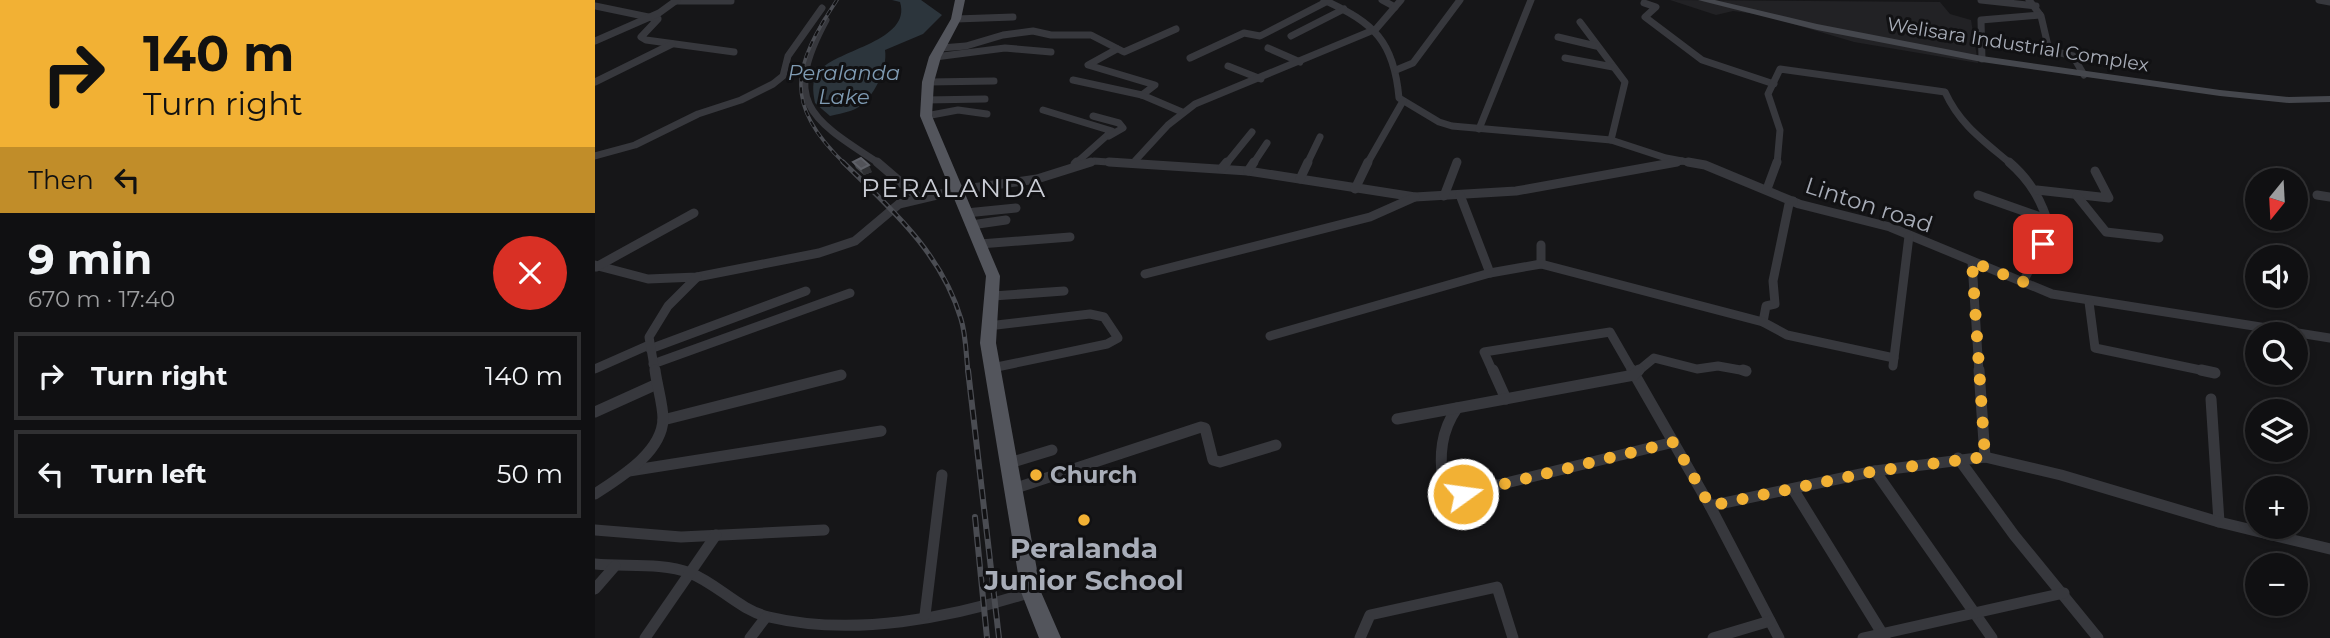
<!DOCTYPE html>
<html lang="en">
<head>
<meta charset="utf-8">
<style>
	body { margin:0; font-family:Montserrat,sans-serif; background:#19191b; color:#f1f3f6; height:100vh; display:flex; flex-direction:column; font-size:26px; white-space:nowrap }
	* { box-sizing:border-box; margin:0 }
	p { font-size:23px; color:#9c9d9f }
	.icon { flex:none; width:38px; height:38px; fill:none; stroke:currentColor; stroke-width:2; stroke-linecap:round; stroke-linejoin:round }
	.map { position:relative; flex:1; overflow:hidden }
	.panel { display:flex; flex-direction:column; background:#101012; width:595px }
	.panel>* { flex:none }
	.hud { background:#f2b134; color:#111; overflow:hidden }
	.needle { width:46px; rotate:198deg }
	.fabs { position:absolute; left:1650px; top:168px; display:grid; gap:14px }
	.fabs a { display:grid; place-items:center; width:63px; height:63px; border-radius:50%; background:#101012; box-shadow:0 4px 10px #0003,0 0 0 2px #303032; font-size:35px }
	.pin { position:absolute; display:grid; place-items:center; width:60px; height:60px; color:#fff; margin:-30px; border-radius:14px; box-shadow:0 4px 10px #0006 }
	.me { position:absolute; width:77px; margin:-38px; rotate:76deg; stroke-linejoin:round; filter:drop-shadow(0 0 5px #0008) }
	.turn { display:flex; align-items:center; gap:24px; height:147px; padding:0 28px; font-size:32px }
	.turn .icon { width:91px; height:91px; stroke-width:2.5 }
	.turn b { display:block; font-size:49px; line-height:60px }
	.then { display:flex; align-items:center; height:66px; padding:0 28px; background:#0003; gap:14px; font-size:26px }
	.round { display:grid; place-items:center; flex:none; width:74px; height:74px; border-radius:37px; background:#19191b }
	.head { display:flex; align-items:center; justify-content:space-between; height:119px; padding:0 28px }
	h1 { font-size:42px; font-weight:700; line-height:52px }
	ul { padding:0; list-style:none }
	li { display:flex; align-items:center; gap:21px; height:88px; margin:0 14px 10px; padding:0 14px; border:4px solid #303032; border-radius:0px }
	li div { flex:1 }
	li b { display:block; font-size:26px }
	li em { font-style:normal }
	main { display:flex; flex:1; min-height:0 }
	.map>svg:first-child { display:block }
</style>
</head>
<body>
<main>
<section class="panel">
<div class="hud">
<div class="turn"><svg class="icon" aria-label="right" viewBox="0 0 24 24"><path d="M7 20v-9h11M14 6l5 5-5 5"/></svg><div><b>140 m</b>Turn right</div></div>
<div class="then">Then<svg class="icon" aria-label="left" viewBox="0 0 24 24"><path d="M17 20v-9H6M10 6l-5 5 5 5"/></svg></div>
</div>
<div class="head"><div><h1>9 min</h1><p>670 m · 17:40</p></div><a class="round" style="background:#d93025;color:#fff"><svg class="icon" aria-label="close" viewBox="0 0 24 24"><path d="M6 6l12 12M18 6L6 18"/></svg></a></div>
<ul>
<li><svg class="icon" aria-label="right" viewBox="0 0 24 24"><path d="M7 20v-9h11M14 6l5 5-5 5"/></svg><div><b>Turn right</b></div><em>140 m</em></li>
<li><svg class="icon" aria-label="left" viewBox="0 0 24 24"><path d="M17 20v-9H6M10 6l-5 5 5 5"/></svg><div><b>Turn left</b></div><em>50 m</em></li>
</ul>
</section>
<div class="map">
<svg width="1735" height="638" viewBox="0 0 1735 638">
	<rect width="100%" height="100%" fill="#161618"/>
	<path fill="#222225" d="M1075 0 1345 2 1355 14 1376 20 1383 63 1259 42 1168 15 1138 11 1121 15Z"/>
	<path fill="#2c353c" d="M297 0H326L347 15 328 34 290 50C293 68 279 98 262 108 255 112 243 114 235 116L220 103C218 92 216 80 224 71 243 49 317 41 305 2Z"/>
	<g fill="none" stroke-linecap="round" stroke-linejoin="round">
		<g stroke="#37383d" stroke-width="7">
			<path d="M729 0C779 23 799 41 804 98L844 122 857 126 1016 140 1071 158 1103 164"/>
			<path d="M787 0 800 7"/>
			<path d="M1386 0 1441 6"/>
			<path d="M1434 0 1446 16 1454 50 1478 56 1489 75"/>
			<path d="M1724 0 1735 2"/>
			<path d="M81 1H136"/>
			<path d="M1049 3 1061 7 1050 17 1107 60 1179 84"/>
			<path d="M0 6 63 19 46 37 51 40 139 52"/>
			<path d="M361 19 418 17"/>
			<path d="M231 20C186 103 216 119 285 164"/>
			<path d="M985 22 1030 82 1016 140"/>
			<path d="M696 36 749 9"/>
			<path d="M963 37 1001 46"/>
			<path d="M0 41 64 13 82 0"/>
			<path d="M346 48 371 46 408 35 438 31 456 35H496L529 52 581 29"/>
			<path d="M673 48 705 62"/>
			<path d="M522 49 493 65 560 85 547 95"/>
			<path d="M340 57 410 48 456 52"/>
			<path d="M595 58 649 33 665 36 733 1"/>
			<path d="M970 58 1018 67"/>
			<path d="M1387 59 1386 20 1445 15"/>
			<path d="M633 66 666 79"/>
			<path d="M801 70 818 63 865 0"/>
			<path d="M478 80 547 95 587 112"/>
			<path d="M0 82 77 44"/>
			<path d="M333 82 399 81"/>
			<path d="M330 100 390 99"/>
			<path d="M448 110 517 131 480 164"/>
			<path d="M331 116 363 110 392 114"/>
			<path d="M498 116 524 123 528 128 514 136"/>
			<path d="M884 129 936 0"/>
			<path d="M0 156 40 145 103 114 146 100 178 84 188 76 193 56 227 8"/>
			<path d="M538 163 573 125 600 104 781 29 806 0"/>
			<path d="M490 164 499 161 541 164"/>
			<path d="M631 164 657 132"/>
			<path d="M658 164 672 143"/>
			<path d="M712 164 725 137"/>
			<path d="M772 164 808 101"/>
			<path d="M1072 164 1087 161"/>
			<path d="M1182 164 1185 130 1173 94 1185 69 1350 92C1365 125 1389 141 1416 164"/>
		</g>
		<g stroke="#37383d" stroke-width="9">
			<path d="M282 162 324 198"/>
			<path d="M514 162 653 171 820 197 921 191 1082 162"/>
			<path d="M1093 162 1110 165 1204 204 1295 227 1457 294 1735 338"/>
			<path d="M1414 162C1436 181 1447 201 1455 229L1428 282"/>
			<path d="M480 164 482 162"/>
			<path d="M627 168 632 162"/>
			<path d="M653 171 659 162"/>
			<path d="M705 179 713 162"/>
			<path d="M760 189 773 162"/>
			<path d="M1172 189 1182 162"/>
			<path d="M1442 190 1514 198 1500 171"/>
			<path d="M865 195 895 273"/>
			<path d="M1383 195 1454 220"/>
			<path d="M1722 195 1735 197"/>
			<path d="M849 196 862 162"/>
			<path d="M1482 196 1511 232 1564 238"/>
			<path d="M371 213 421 208"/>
			<path d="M376 225 411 220"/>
			<path d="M385 244 475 237"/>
			<path d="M946 245V264"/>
			<path d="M1377 262 1384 372"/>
			<path d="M0 265 53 279 102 277 224 253 260 241 304 204 363 190 442 179 496 162"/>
			<path d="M1 267 99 213"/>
			<path d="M550 274 775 217 820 197"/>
			<path d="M398 296 469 291"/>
			<path d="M1494 302 1500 348 1615 372"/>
			<path d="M1168 322 1171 306 1180 304 1178 281 1194 204 1198 201"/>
			<path d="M393 326 495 314 509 317 523 338 512 344 397 368"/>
			<path d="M675 336 895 273 946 264 1168 322 1192 335 1299 358"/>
			<path d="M55 349 211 291"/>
			<path d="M58 364 255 293"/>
			<path d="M1298 366 1314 236"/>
			<path d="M0 369 54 345"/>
			<path d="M60 372 54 337 73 306 102 277"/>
			<path d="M898 372 889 352 1015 332 1038 372"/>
			<path d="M1042 372 1059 358 1102 369 1123 366 1151 371"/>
		</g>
		<g stroke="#37383d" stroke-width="11">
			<path d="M898 370 911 399"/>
			<path d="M1037 370 1115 506 1184 638"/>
			<path d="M1148 370 1151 371"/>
			<path d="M1384 370 1390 457"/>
			<path d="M1606 370 1620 373"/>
			<path d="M1616 399 1624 522"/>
			<path d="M862 408C846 431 844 455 848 482L868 494"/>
			<path d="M0 412 62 384"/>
			<path d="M802 419 1039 375 1044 370"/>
			<path d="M68 420 246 375"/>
			<path d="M1363 458 1419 535 1503 638"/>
			<path d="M414 463 457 450"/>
			<path d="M34 471 286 431"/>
			<path d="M1280 471 1397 638"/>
			<path d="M418 489 606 427 610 428 618 460 625 462 681 445"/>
			<path d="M1198 489 1290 638"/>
			<path d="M0 494C24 478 67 453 68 419 68 404 62 386 60 370"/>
			<path d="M858 496 1079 442"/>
			<path d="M1115 506 1280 471 1390 457 1466 475 1624 522 1735 549"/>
			<path d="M0 530 86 537 229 530"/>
			<path d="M0 564C30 567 66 562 95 573 123 584 144 610 174 617 258 637 356 618 436 592"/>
			<path d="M0 589 20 566"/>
			<path d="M330 615 347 475"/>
			<path d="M50 638 121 535"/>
			<path d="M155 638 171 617"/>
			<path d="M765 638 775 615 902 587 918 638"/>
			<path d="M1118 638 1175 621"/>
			<path d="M1268 638 1469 593"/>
		</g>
		<path fill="#45474d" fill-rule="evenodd" d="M1103 0H1120L1222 24 1387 56 1625 90 1694 97 1735 96V102L1694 103 1625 96 1387 62 1222 30Z"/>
		<path fill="#53555c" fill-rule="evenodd" d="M360 0H370L366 19 346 57 339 82 337 116 405 276 401 343 446 592 466 638H444L426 592 385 343 391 276 325 116 327 82 334 57 356 19Z"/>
		<defs>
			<path id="rail-far2" d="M242 0C198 66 187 103 250 164"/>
			<path id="rail-far1" d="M248 162C296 209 346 252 366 319 371 335 371 355 373 372"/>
			<g id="rail">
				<path d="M373 370 404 638"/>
				<path d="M380 517 392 638"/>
			</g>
		</defs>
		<use href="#rail-far2" stroke="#4a4c52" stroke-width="3.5"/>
		<use href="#rail-far1" stroke="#4a4c52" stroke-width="5"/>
		<use href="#rail" stroke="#4a4c52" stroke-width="6"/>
		<use href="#rail-far2" stroke="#111113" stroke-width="2" stroke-dasharray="6" stroke-linecap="butt"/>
		<use href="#rail-far1" stroke="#111113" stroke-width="2.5" stroke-dasharray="7" stroke-linecap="butt"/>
		<use href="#rail" stroke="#111113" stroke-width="3.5" stroke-dasharray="10" stroke-linecap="butt"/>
	</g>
	<path fill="#47494d" d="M258 162 277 172 269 175 261 168Z"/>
	<path fill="#2f3033" d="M274 165 277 172 269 175 266 169Z"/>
	<path fill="#525359" stroke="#5f6168" stroke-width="2" d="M266 158 274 165 266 169 258 162Z"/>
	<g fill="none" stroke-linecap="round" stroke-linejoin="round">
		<path stroke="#f2b134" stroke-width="12" stroke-dasharray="0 21.6" d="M868 494 1079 442 1115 506 1280 471 1390 457 1377 262 1428 282 1448 244"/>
	</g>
	<g fill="#f2b134" stroke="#111113" stroke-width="2.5">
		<circle cx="441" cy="475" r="7"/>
		<circle cx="489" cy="520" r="7"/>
	</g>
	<g text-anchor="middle" stroke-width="6" stroke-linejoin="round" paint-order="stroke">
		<g font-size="19" fill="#a8adb8" stroke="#111113">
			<text transform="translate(1423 44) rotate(9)" y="7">Welisara Industrial Complex</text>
		</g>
		<g font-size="21" font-style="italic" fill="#7f9bb3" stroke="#111113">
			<text x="249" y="80">Peralanda<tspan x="249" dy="24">Lake</tspan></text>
		</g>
		<g font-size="23" fill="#a8adb8" stroke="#111113">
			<text transform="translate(1274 205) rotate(18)" y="8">Linton road</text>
		</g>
		<g font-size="23" font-weight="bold" fill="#a8adb8" stroke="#111113" text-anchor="start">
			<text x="455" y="483">Church</text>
		</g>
		<g font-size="26" letter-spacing="2" fill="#c9ccd4" stroke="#111113">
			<text x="359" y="197">PERALANDA</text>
		</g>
		<g font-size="28" font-weight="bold" fill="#a8adb8" stroke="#111113">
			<text x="489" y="558">Peralanda<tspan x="489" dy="32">Junior School</tspan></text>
		</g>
	</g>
</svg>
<div class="fabs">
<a><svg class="needle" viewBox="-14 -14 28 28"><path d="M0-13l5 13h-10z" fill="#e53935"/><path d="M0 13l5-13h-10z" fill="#9c9d9f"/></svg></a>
<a><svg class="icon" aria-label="sound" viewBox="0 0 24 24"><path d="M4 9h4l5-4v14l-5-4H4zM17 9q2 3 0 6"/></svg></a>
<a><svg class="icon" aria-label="search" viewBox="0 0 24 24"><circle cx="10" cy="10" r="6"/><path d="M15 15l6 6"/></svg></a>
<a><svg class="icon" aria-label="layers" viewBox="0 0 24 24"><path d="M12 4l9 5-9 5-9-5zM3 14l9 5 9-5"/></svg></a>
<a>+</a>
<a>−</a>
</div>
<div class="pin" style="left:1448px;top:244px;background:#d93025"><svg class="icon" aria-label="arrive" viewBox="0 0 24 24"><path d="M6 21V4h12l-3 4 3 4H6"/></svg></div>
<svg class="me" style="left:868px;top:494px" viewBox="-20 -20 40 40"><circle r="17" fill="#f2b134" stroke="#fff" stroke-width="3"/><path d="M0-11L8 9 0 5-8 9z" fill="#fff"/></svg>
</div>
</main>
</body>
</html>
